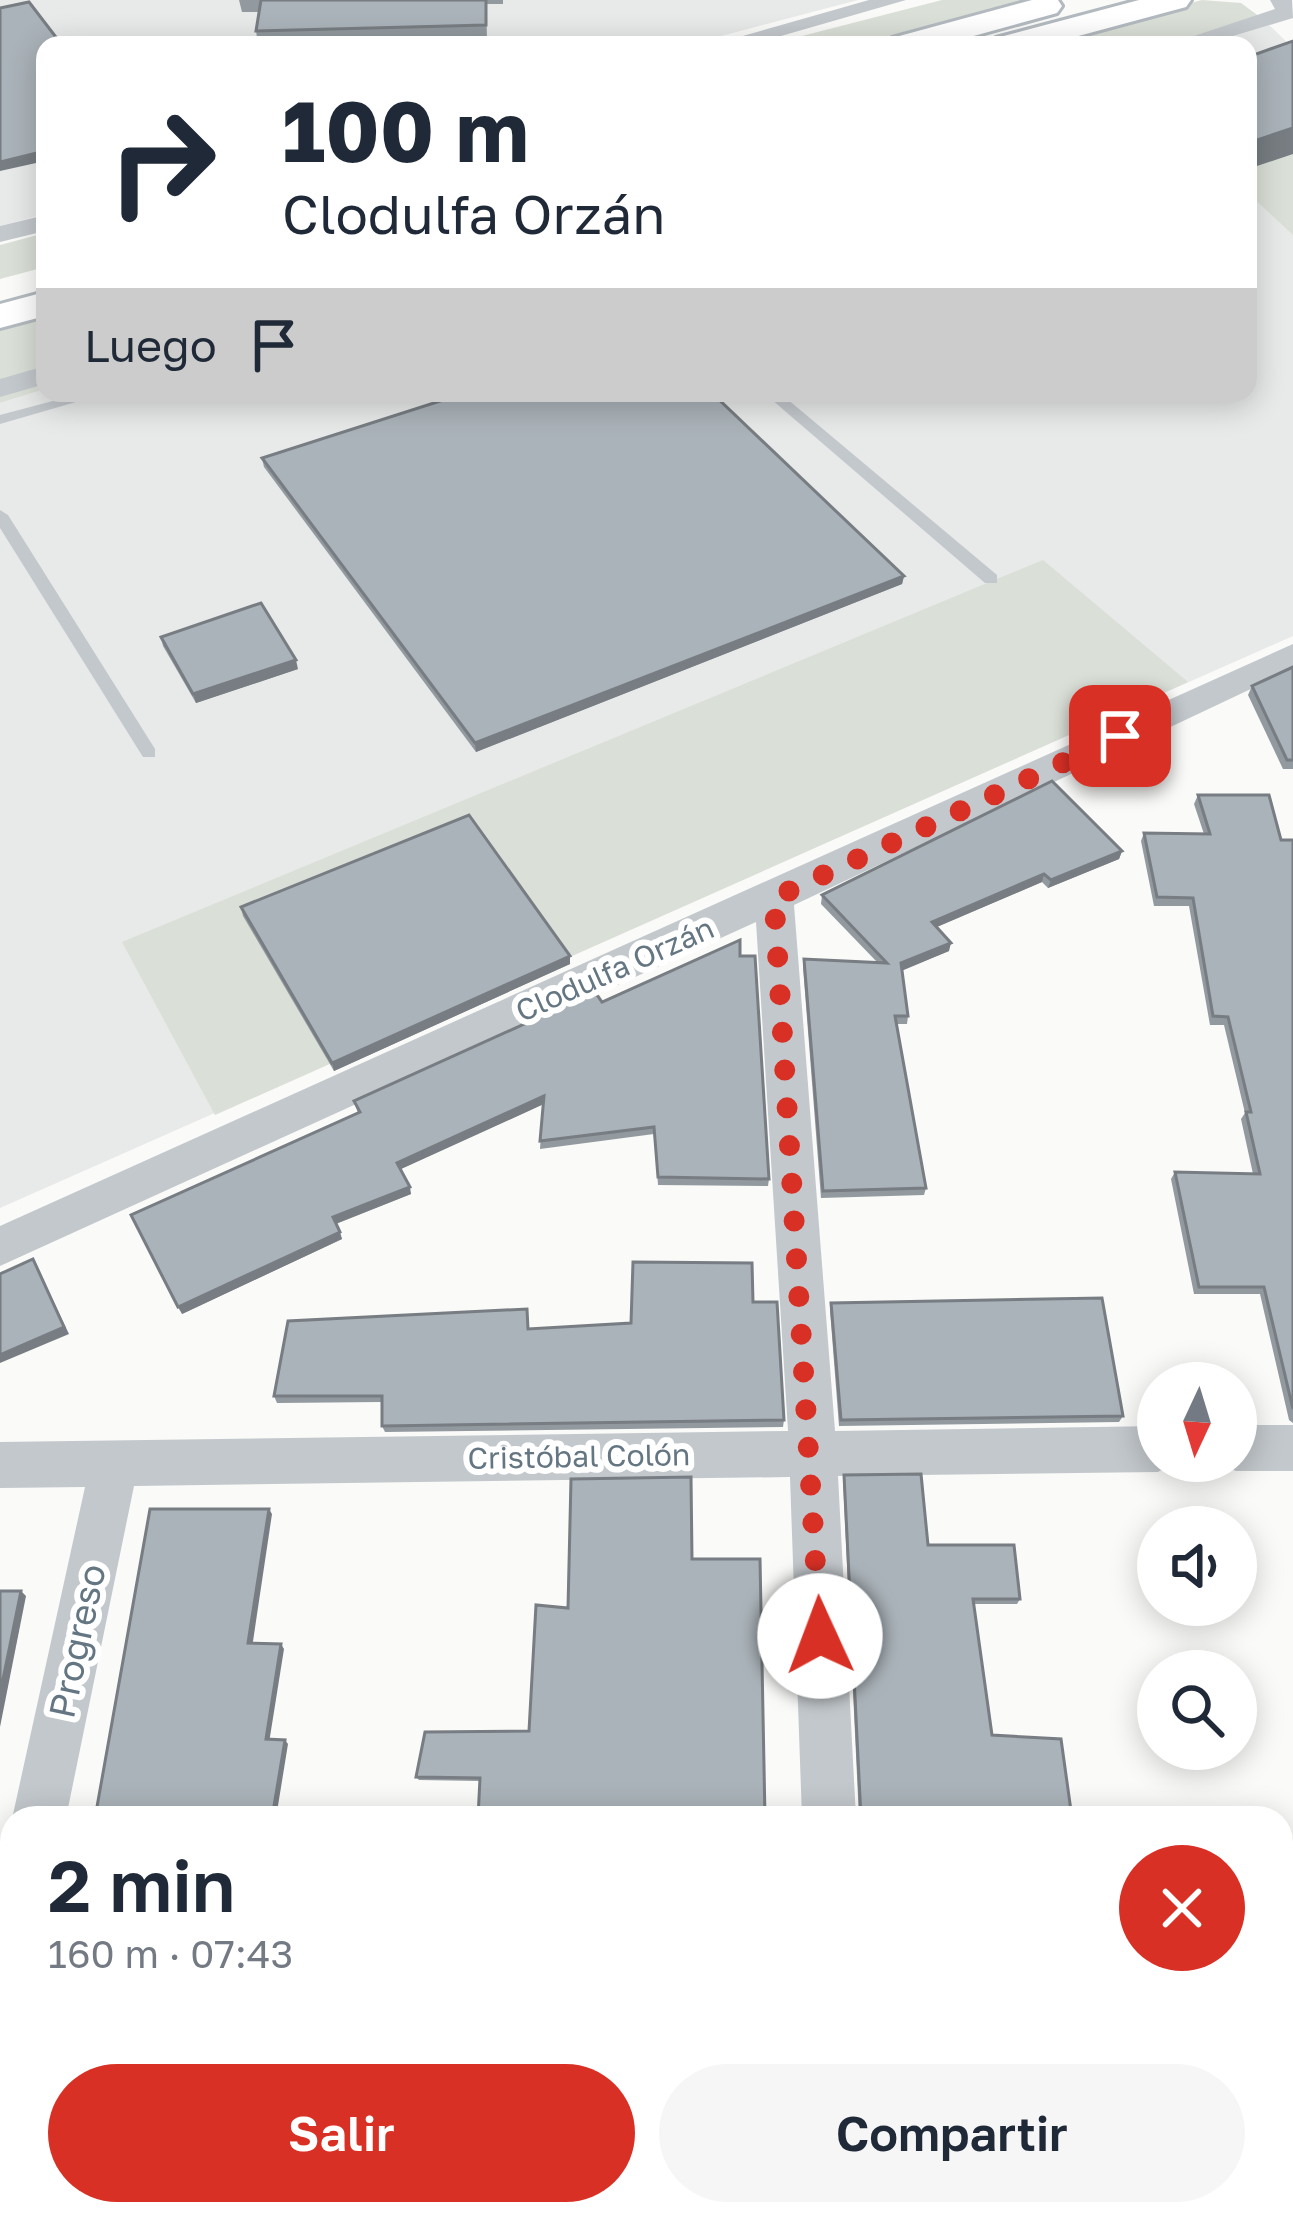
<!DOCTYPE html>
<html lang="es">
<head>
<meta charset="utf-8">
<style>
	body { margin:0; font-family:"Golos Text",sans-serif; background:#f6f6f7; color:#1f2937; height:100vh; display:flex; flex-direction:column; font-size:45px; white-space:nowrap }
	* { box-sizing:border-box; margin:0 }
	p { font-size:39px; color:#747a83 }
	.icon { flex:none; width:66px; height:66px; fill:none; stroke:currentColor; stroke-width:2; stroke-linecap:round; stroke-linejoin:round }
	.map { position:relative; flex:1; overflow:hidden }
	.details { position:absolute; left:0px; top:1806px; width:1293px; height:420px; display:flex; flex-direction:column; background:#fff; border-radius:36px 36px 0 0; box-shadow:0 6px 30px #0003 }
	.details>* { flex:none }
	.banner { position:absolute; left:36px; top:36px; width:1221px; height:366px; border-radius:24px; box-shadow:0 6px 30px #0003; background:#fff; color:#1f2937; overflow:hidden }
	.needle { width:78px; rotate:184deg }
	.buttons { position:absolute; left:1137px; top:1362px; display:grid; gap:24px }
	.buttons a { display:grid; place-items:center; width:120px; height:120px; border-radius:50%; background:#fff; box-shadow:0 6px 30px #0003; font-size:60px }
	.pin { position:absolute; display:grid; place-items:center; width:102px; height:102px; color:#fff; margin:-51px; border-radius:24px; box-shadow:0 6px 18px #0006 }
	.me { position:absolute; width:132px; margin:-66px; rotate:358deg; stroke-linejoin:round; filter:drop-shadow(0 0 9px #0008) }
	.turn { display:flex; align-items:center; gap:42px; height:252px; padding:0 48px; font-size:54px }
	.turn .icon { width:156px; height:156px; stroke-width:2.5 }
	.turn b { display:block; font-size:84px; line-height:102px }
	.then { display:flex; align-items:center; height:114px; padding:0 48px; background:#0003; gap:24px; font-size:45px }
	.round { display:grid; place-items:center; flex:none; width:126px; height:126px; border-radius:63px; background:#f6f6f7 }
	.head { display:flex; align-items:center; justify-content:space-between; height:204px; padding:0 48px }
	h1 { font-size:72px; font-weight:600; line-height:90px }
	.cta { display:flex; gap:24px; margin-top:auto; padding:24px 48px }
	.cta a { flex:1; height:138px; border-radius:72px; background:#d93025; color:#fff; font-size:48px; font-weight:600; line-height:138px; text-align:center }
	.cta a+a { background:#f6f6f7; color:#1f2937 }
	.map>svg:first-child { display:block }
</style>
</head>
<body>
<div class="map">
<svg width="1293" height="2226" viewBox="0 0 1293 2226">
	<rect width="100%" height="100%" fill="#fafaf8"/>
	<g fill="#e8e9e9">
		<path d="M0 0H858L687 45H45V214L0 226Z"/>
		<path d="M1264 20 1293 48V636L0 1208V403L45 389 1248 393V45H1182Z"/>
	</g>
	<g fill="#dadfd7">
		<path d="M942 0H1035L869 45H767Z"/>
		<path d="M1202 0 1241 3 1264 20 1182 45H1040Z"/>
		<path d="M1293 154V235L1248 193V169Z"/>
		<path d="M45 233V267L0 279V245Z"/>
		<path d="M45 318V389L0 403V331Z"/>
		<path d="M1043 560 1188 682 215 1115 122 942Z"/>
	</g>
	<g fill="none" stroke-linecap="round" stroke-linejoin="round">
		<defs>
			<g id="secondary">
				<path d="M1032 0H1058L1062 6 1057 13 941 45H888L892 38Z"/>
				<path d="M1139 0H1191L1186 7 1045 45H992L996 38Z"/>
				<path d="M45 292V316L0 328V304Z"/>
			</g>
		</defs>
		<use href="#secondary" stroke="#b3babf" stroke-width="6"/>
		<g fill="#c3c8cc" fill-rule="evenodd">
			<path d="M83 393H107L0 424V415Z"/>
			<path d="M764 393H780L997 575V583H985Z"/>
			<path d="M0 510 8 515 155 749V757H143L0 528Z"/>
		</g>
		<g fill="#c3c8cc" fill-rule="evenodd">
			<path d="M869 0H906L750 45H711Z"/>
			<path d="M1270 0H1292L1293 18 1203 45H1167L1275 9Z"/>
			<path d="M45 215V231L0 242V226Z"/>
			<path d="M45 366V384L0 397V379Z"/>
			<path d="M1293 644V669L794 905 835 1431 1158 1426V1461H1177L1158 1472 838 1476 856 1818H802L790 1477 134 1486 66 1818 12 1819 85 1487 0 1488V1442L788 1431 756 922 0 1266V1226Z"/>
			<path d="M1236 1425H1293V1471H1236L1219 1464 1236 1461Z"/>
			<path d="M12 1916V2024L0 2029V1921Z"/>
			<path d="M815 2214H877L878 2226H816Z"/>
		</g>
		<use href="#secondary" fill="#fff" fill-rule="evenodd"/>
	</g>
	<g fill="#929a9f">
		<path d="M239 0H503V4H486L487 38 258 44 256 31 259 12H242Z"/>
		<path d="M262 458 904 576 902 584 476 752 264 467Z"/>
		<path d="M161 637 298 669 196 703 163 646Z"/>
		<path d="M1293 667V769H1283L1248 695 1252 686Z"/>
		<path d="M1198 795 1281 840H1293V1423L1289 1420 1260 1294H1194L1171 1179 1175 1172 1253 1174 1241 1119 1245 1113 1224 1025H1210L1189 906H1154L1141 841 1144 833 1204 834 1194 804Z"/>
		<path d="M1122 851 1119 859 1048 888 1042 882 936 927 949 951 902 970 908 1016 907 1024H897L926 1188 924 1195 821 1198 803 967 804 959 877 962 821 904 822 895Z"/>
		<path d="M241 907 570 964 334 1071 243 916Z"/>
		<path d="M740 956 769 1179 768 1186 658 1185 654 1134 540 1149 543 1104 400 1169 411 1194 336 1224 342 1239 182 1314 358 1113 354 1101 602 1002Z"/>
		<path d="M753 1302 784 1420 783 1427 385 1432 382 1426V1402L277 1403 274 1396 528 1329 631 1323Z"/>
		<path d="M831 1303 1123 1416 1119 1422 839 1426 830 1310Z"/>
		<path d="M844 1475 928 1545 1020 1599 1017 1604H974L992 1735 1072 1818H859L843 1480Z"/>
		<path d="M691 1477 692 1559H760L765 1818H478L480 1781 419 1780 416 1777 425 1732 529 1731 536 1605 568 1608 571 1479Z"/>
	</g>
	<g fill="#777d82">
		<path d="M1293 128V154L1248 169V143Z"/>
		<path d="M45 151V161L0 171V162Z"/>
		<path d="M904 576 902 584 476 752 475 743Z"/>
		<path d="M296 660 298 669 196 703 193 694Z"/>
		<path d="M1122 851 1119 859 1048 888 1051 880Z"/>
		<path d="M1044 874 1042 882 930 930 932 922Z"/>
		<path d="M951 943 949 951 899 972 901 963Z"/>
		<path d="M570 956V964L334 1071 332 1063Z"/>
		<path d="M544 1096V1104L399 1170 397 1163Z"/>
		<path d="M410 1187 411 1194 335 1224 333 1217Z"/>
		<path d="M340 1232 342 1239 182 1314 178 1307Z"/>
		<path d="M33 1259 69 1334 0 1363V1355Z"/>
		<path d="M269 1509 272 1514 252 1648 248 1643Z"/>
		<path d="M21 1591 26 1596 0 1727V1694Z"/>
		<path d="M281 1644 284 1649 269 1743 266 1739Z"/>
		<path d="M285 1740 288 1744 276 1818H272Z"/>
	</g>
	<g fill="#aab3b9" stroke="#777d82" stroke-width="3">
		<path d="M261 0H486V25L256 31Z"/>
		<path d="M29 2 62 45H45V151L0 162V8Z"/>
		<path d="M1293 41V128L1248 143V57Z"/>
		<path d="M465 393H712L904 576 475 743 262 458Z"/>
		<path d="M261 603 296 660 193 694 161 637Z"/>
		<path d="M1293 667V760H1287L1252 686Z"/>
		<path d="M1052 781 1122 851 1051 880 1044 874 932 922 951 943 901 963 908 1016H895L926 1188 823 1191 804 959 887 963 822 895Z"/>
		<path d="M1198 795H1269L1281 840H1293V1409L1264 1287H1199L1175 1172 1260 1174 1246 1112H1251L1228 1017 1213 1016 1193 898 1157 897 1144 833 1210 834Z"/>
		<path d="M469 815 570 956 332 1063 241 907Z"/>
		<path d="M740 940V956H755L769 1179 658 1177 654 1127 540 1141 544 1096 397 1163 410 1187 333 1217 340 1232 178 1307 131 1215 360 1112 354 1101 595 992 602 1002Z"/>
		<path d="M33 1259 64 1327 0 1355V1274Z"/>
		<path d="M633 1262 752 1263 753 1302H777L784 1420 382 1426V1396H274L288 1321 527 1309 528 1329 631 1323Z"/>
		<path d="M1102 1298 1123 1416 841 1420 831 1303Z"/>
		<path d="M921 1474 928 1545H1014L1020 1599H973L992 1735 1061 1739 1072 1818H861L844 1475Z"/>
		<path d="M691 1477 692 1559H760L765 1818H478L480 1778 416 1777 425 1732 529 1731 536 1605 568 1608 571 1479Z"/>
		<path d="M150 1509H269L248 1643 281 1644 266 1739 285 1740 272 1818H95Z"/>
		<path d="M0 1591H21L0 1694Z"/>
		<path d="M1281 2085 1293 2146V2162L1281 2161Z"/>
		<path d="M25 2214H364L363 2226H23Z"/>
		<rect x="551" y="2214" width="82" height="12"/>
		<path d="M1025 2214H1130L1131 2220 1025 2222Z"/>
	</g>
	<g fill="none" stroke-linecap="round" stroke-linejoin="round">
		<path stroke="#d93025" stroke-width="21" stroke-dasharray="0 37.8" d="M820 1636 774 898 1120 736"/>
	</g>
	<g text-anchor="middle" stroke-width="12" stroke-linejoin="round" paint-order="stroke">
		<g font-size="30" fill="#657683" stroke="#fff">
			<text transform="translate(615 970) rotate(-24)" y="10">Clodulfa Orzán</text>
			<text transform="translate(579 1457) rotate(-1)" y="10">Cristóbal Colón</text>
		</g>
		<g font-size="36" fill="#657683" stroke="#fff">
			<text transform="translate(77 1641) rotate(-78)" y="13">Progreso</text>
		</g>
	</g>
</svg>
<div class="buttons">
<a><svg class="needle" viewBox="-14 -14 28 28"><path d="M0-13l5 13h-10z" fill="#e53935"/><path d="M0 13l5-13h-10z" fill="#747a83"/></svg></a>
<a><svg class="icon" aria-label="sound" viewBox="0 0 24 24"><path d="M4 9h4l5-4v14l-5-4H4zM17 9q2 3 0 6"/></svg></a>
<a><svg class="icon" aria-label="search" viewBox="0 0 24 24"><circle cx="10" cy="10" r="6"/><path d="M15 15l6 6"/></svg></a>
</div>
<div class="pin" style="left:1120px;top:736px;background:#d93025"><svg class="icon" aria-label="arrive" viewBox="0 0 24 24"><path d="M6 21V4h12l-3 4 3 4H6"/></svg></div>
<svg class="me" style="left:820px;top:1636px" viewBox="-20 -20 40 40"><circle r="19" fill="#fff"/><path d="M0-13L10 11 0 6-10 11z" fill="#d93025"/></svg>
<div class="banner">
<div class="turn"><svg class="icon" aria-label="right" viewBox="0 0 24 24"><path d="M7 20v-9h11M14 6l5 5-5 5"/></svg><div><b>100 m</b>Clodulfa Orzán</div></div>
<div class="then">Luego<svg class="icon" aria-label="arrive" viewBox="0 0 24 24"><path d="M6 21V4h12l-3 4 3 4H6"/></svg></div>
</div>
<section class="details">
<div class="head"><div><h1>2 min</h1><p>160 m · 07:43</p></div><a class="round" style="background:#d93025;color:#fff"><svg class="icon" aria-label="close" viewBox="0 0 24 24"><path d="M6 6l12 12M18 6L6 18"/></svg></a></div>
<div class="cta"><a>Salir</a><a>Compartir</a></div>
</section>
</div>
</body>
</html>
